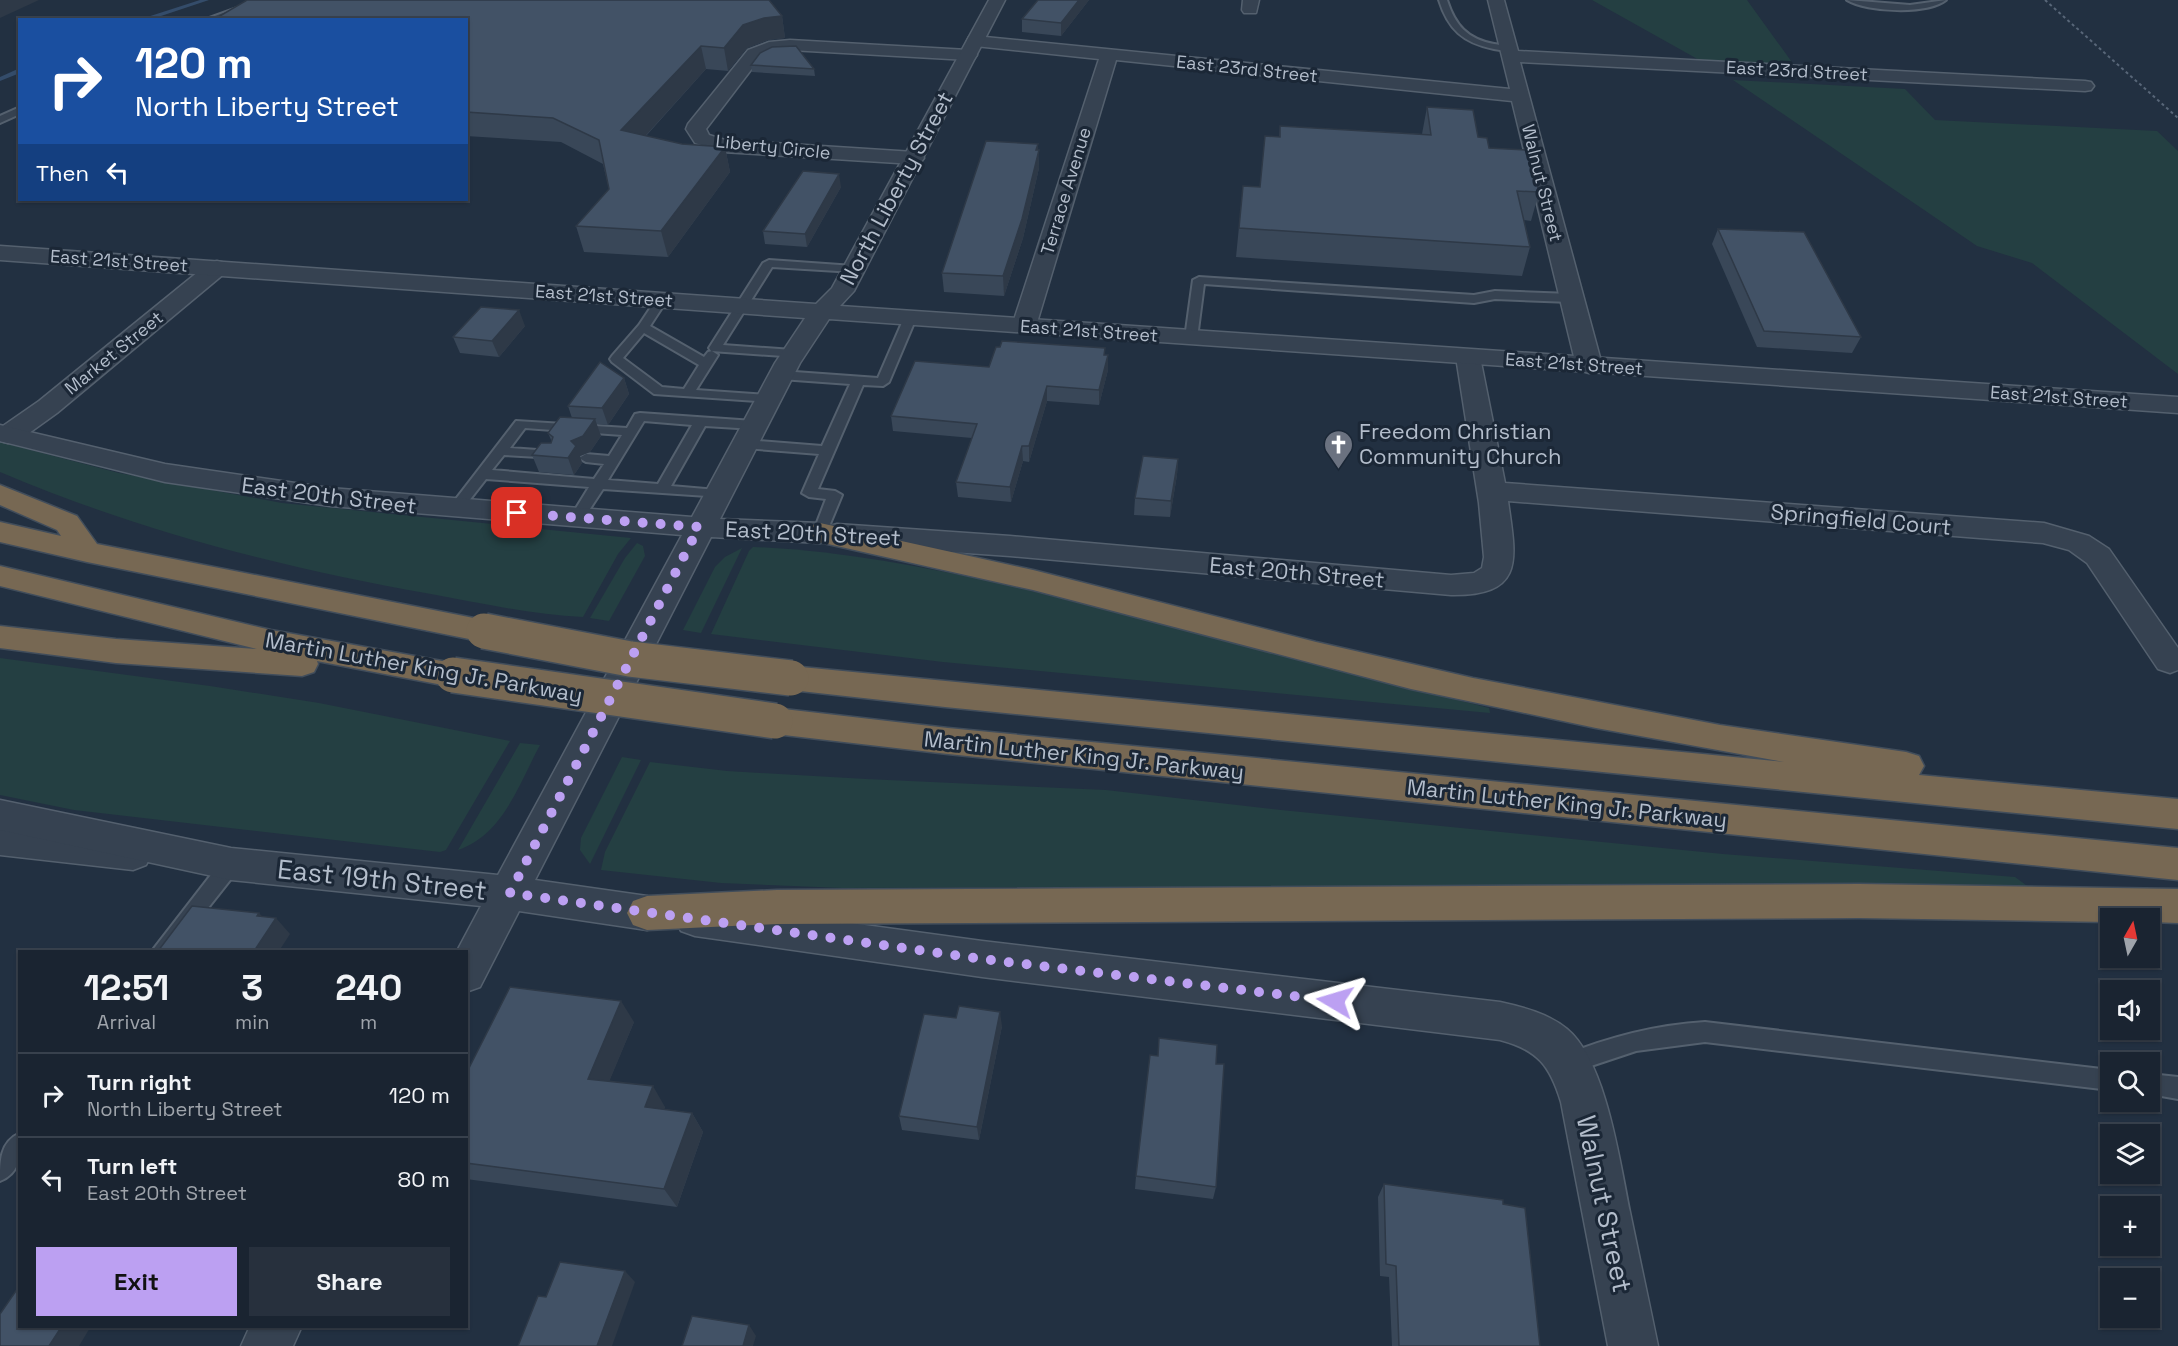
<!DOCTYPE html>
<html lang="en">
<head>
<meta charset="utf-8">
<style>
	body { margin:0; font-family:"Space Grotesk",sans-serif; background:#27303d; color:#f1f3f6; height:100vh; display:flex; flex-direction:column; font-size:22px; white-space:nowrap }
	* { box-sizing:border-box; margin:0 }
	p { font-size:20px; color:#9fa4ab }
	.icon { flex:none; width:33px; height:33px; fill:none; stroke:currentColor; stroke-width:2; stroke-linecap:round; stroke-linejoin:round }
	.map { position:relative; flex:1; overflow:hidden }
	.drawer { position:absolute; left:18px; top:950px; width:450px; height:378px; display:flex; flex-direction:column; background:#1a2431; border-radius:0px; box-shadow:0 2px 4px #0004,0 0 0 2px #38414d }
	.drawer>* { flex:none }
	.hud { position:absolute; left:18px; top:18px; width:450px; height:183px; border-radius:0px; box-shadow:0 2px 4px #0004,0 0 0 2px #38414d; background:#1a4fa0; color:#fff; overflow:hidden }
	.needle { width:39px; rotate:9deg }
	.fabs { position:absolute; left:2100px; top:908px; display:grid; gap:12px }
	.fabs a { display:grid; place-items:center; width:60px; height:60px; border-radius:0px; background:#1a2431; box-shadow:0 2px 4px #0004,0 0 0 2px #38414d; font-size:30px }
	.pin { position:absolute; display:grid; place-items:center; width:51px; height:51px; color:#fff; margin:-26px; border-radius:12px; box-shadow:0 3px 9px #0006 }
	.me { position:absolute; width:66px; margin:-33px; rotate:277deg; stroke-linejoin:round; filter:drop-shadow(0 0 4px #0008) }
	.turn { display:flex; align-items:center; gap:21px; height:126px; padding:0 18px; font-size:27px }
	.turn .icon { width:78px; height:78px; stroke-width:2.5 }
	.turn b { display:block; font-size:42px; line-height:51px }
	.then { display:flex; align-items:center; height:57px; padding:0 18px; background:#0003; gap:12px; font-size:22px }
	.eta { display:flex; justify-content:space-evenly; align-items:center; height:102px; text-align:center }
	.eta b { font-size:36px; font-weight:700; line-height:42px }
	.button { display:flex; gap:12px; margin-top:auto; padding:12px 18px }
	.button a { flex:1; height:69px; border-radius:0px; background:#bca0f2; color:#111; font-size:24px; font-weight:700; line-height:69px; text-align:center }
	.button a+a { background:#27303d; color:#f1f3f6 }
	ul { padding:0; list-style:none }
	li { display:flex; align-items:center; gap:18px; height:84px; padding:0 18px; border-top:2px solid #38414d }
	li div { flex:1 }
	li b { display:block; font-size:22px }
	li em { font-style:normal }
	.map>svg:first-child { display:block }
</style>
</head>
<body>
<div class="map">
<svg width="2178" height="1346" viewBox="0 0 2178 1346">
	<rect width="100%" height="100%" fill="#223041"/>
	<g fill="#243f42">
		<path d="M1592 0H1747L1794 65 1701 61Z"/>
		<path d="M1733 80 1905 89 1935 120 2157 131 2178 151V374L2032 263 1977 246Z"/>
		<path d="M0 442 119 473 282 503 631 538 618 554 583 617C533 615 481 603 431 594 280 567 142 532 0 472Z"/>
		<path d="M637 543 643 546 645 556 609 621 590 618 625 558Z"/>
		<path d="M753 547C837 550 921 567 1004 584L1489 708 1490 713 943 662 711 634 749 551Z"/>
		<path d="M742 548 701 633 683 630 715 567 725 557Z"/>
		<path d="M0 658 210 686 319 703 510 741 446 850 440 852 74 810 0 795Z"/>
		<path d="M520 743 540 745C519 784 503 835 458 850Z"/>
		<path d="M622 757 641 760 590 864 580 850 581 838Z"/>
		<path d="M650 762 727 771 866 779 1106 790 1281 810 1723 854 2015 877 2030 888 1632 886 842 888 721 883 601 870 605 852Z"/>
	</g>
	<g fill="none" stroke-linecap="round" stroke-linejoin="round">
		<g fill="#344c6a" fill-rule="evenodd">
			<path d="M200 0H209L149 20H138Z"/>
			<path d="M20 68V73L0 81V77Z"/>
		</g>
		<defs>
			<g id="service">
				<path d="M259 0H271L217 20H204Z"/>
				<path d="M1439 0H1447C1455 25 1467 39 1494 44 1500 45 1507 45 1512 48 1507 52 1501 50 1494 49 1463 43 1448 29 1439 0Z"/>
				<path d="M1847 0 1910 5 1946 0C1927 15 1867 12 1847 0Z"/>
				<path d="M20 107V114L0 123V116Z"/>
				<path d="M769 260 854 266 860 269 854 272 772 267 723 345 793 350 799 354 797 357 711 351 709 348 763 263Z"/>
				<path d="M1199 277 1474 295 1495 291 1571 294 1577 298 1571 302 1495 299 1474 303 1204 284 1197 338 1191 342 1185 338 1193 280Z"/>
				<path d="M661 296 667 300 650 326 704 357 708 352 712 351 718 355 696 390 768 395 773 396 775 399 773 402 654 394 612 362 610 359 612 356 639 325 657 298ZM644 333 699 365 684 389 662 387 623 358Z"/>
				<path d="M910 314 916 318 889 382 883 386 863 385 818 489 835 491 842 495 825 536H815L813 533 826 499 809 497 802 493 819 454 745 448 738 444 745 440 822 446 850 384 781 379 775 375 781 371 878 378 904 318Z"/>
				<path d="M640 413 754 421 761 425 754 429 705 426 671 486 717 490 724 494 722 497 603 489 582 521 577 523 570 518 589 487 486 479 461 511H451L449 508 516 421 627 428 635 414ZM644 421 692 425 658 484 608 480ZM525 428 622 435 609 456 586 454 579 458 586 462 604 464 594 479 492 470 504 455 556 458 558 455 556 452 551 451 510 448Z"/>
				<path d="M231 856 238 858 240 864 238 870 174 951H152L224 858Z"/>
				<path d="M1705 1022 2110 1070V1090L1705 1042 1636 1051 1570 1073 1562 1070 1559 1063 1562 1056C1609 1037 1655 1025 1705 1022Z"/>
				<path d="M2150 1074 2178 1077V1099L2150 1094Z"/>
				<path d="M20 1133C20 1153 22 1172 0 1181 0 1161 0 1142 20 1133Z"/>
			</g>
			<g id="minor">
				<path d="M1243 0H1259L1256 13H1244L1242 10Z"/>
				<path d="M1488 0H1504L1518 51 2085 81 2091 82 2094 86 2091 90 2085 91 1520 62 1602 365 1598 370 1589 373 1580 370 1576 365 1512 101 1116 60 1036 326 1033 331 1024 333 1015 331 1012 326 1099 59 975 46 969 45 967 41 969 37 975 36 1510 89Z"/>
				<path d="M790 40 968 50 974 51 977 55 974 59 968 60 790 50 773 52 760 58 706 129 709 135 725 140 914 152 921 154 924 158 921 162 914 164 723 152 695 143 686 129 688 124 748 50 769 42Z"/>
				<path d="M217 261 225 263 228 268 225 273 57 413 18 441 8 443 0 441V428L39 401 209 263Z"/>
				<path d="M1468 350 1477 352 1480 357 1505 483 2044 523 2089 536 2109 549 2178 648V670L2170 673 2158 669 2087 563 2069 550 2043 543 1508 501C1516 559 1526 596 1451 595L1010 556 837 544 827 541 822 534 827 527 837 524 1010 536 1451 575 1474 573 1482 568 1484 557 1479 503 1456 357 1459 352Z"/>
				<path d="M0 825 133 838 146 843 152 854 146 865 133 870 0 855Z"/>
				<path d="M695 902 982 941 1500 1002C1523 1007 1549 1014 1567 1029 1606 1061 1620 1163 1630 1212 1639 1257 1649 1301 1658 1346H1608L1561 1102C1550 1066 1538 1050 1500 1040L982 977 695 936 681 931 675 919 681 907Z"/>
			</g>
			<g id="tertiary">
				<path d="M989 0H1005L854 291 840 306 2178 397V413L829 319 800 363 720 519 820 523 830 526 835 533 830 540 820 543 711 537 535 880 647 896 661 901 667 913 661 925 647 930 519 911 480 987 466 992V951H457L481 906 231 880 0 830V800L231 848 498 875 682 535 330 506 165 482 0 441V425L165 464 330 488 692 517 775 363 805 318 0 260V246L816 304 832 288Z"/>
				<path d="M250 1326H302L293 1346H241Z"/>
			</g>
			<g id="motorway">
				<path d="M0 485 77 516 97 544 484 620 495 623 500 631 495 639 484 642 87 562 0 542V522L61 536 57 530 0 505Z"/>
				<path d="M820 523 1033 570 1316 642 1473 678 1720 725 1906 752 1919 756 1924 766 1919 775 2178 799V829L945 707 791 690 779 687 774 678 779 669 791 666 1784 762 1596 728 1411 689 1033 590 810 540 805 533 810 526Z"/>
				<path d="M0 566 271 630 453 663 465 666 470 675 465 684 453 687 317 661 318 664 314 672 302 676 116 663 0 648V626L116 639 257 649 0 586Z"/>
				<path d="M775 708 948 728 2178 848V880L948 754 775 734 763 730 758 721 763 712Z"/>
				<path d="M1859 884 2178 889V923L2150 922V918H2110V922L1859 918 777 924 647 930 633 925 627 913 633 901 647 896 777 890Z"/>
			</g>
		</defs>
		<use href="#service" stroke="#54606e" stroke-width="4"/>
		<use href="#minor" stroke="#54606e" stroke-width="3"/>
		<use href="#tertiary" stroke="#54606e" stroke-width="3"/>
		<use href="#motorway" stroke="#414d5b" stroke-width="3"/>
		<use href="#service" fill="#364251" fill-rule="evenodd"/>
		<use href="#minor" fill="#364251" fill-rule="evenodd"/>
		<use href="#tertiary" fill="#364251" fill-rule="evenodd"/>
		<use href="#motorway" fill="#776853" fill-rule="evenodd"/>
		<path stroke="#586678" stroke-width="2" stroke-dasharray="3 3" stroke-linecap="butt" d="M2045 0 2178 118"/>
		<defs>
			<g id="motorway-bridge">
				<path d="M484 631 630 659 791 678"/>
				<path d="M453 675 775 721"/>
			</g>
		</defs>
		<use href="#motorway-bridge" stroke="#414d5b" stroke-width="38" stroke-linecap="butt"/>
		<use href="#motorway-bridge" stroke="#776853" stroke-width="35"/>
	</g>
	<g fill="#394758">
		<path d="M1038 0H1089L1061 36 1022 32V19Z"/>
		<path d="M782 16 785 38 768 40 747 48 728 71 706 69 646 136 682 144 725 147 730 172 668 257 584 252 576 226 609 189 603 164 561 142 466 136V20Z"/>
		<path d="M751 65 814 69 815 76 752 72Z"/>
		<path d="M1427 107 1478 137 1539 192 1531 221 1524 220 1530 247 1522 276 1236 257 1243 186 1260 187 1279 137 1280 126 1422 134Z"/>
		<path d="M1038 150 1039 168 1023 238 1004 296 944 292 942 273Z"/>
		<path d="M841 187 807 247 765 244 763 231Z"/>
		<path d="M1718 229 1861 337 1852 353 1757 347 1712 244Z"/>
		<path d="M525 326 499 357 460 353 453 337Z"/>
		<path d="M1105 355H1108V370L1099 405 1047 401 1029 462 1023 461 1011 502 958 497 956 482 972 438 893 431 891 416 989 367Z"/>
		<path d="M624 378 629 394 608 425 596 424 601 436 590 452 580 456 582 463 574 475 539 472 532 455 552 442 548 433 572 418 568 406Z"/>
		<path d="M1178 459 1177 475 1170 517 1134 515 1135 498Z"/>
		<path d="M634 1022 609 1081 665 1107 664 1109 692 1113 703 1132 677 1207 466 1179V1074Z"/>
		<path d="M1002 1026 979 1140 902 1130 899 1116Z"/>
		<path d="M1216 1064V1187L1213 1199 1135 1189 1136 1176Z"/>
		<path d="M1384 1184 1503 1204 1540 1346H1392L1389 1277 1380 1276 1378 1197Z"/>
	</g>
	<g fill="#2e3947">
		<path d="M0 0H39L0 18Z"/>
		<path d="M1079 0H1089L1061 36V23Z"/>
		<path d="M782 16 785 38 768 40 747 48 728 71 724 48 743 25 764 18Z"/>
		<path d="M701 46 706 69 628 155 621 130Z"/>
		<path d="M1038 144 1039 168 1023 238 1004 296 1003 276Z"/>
		<path d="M725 147 730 172 668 257 661 231Z"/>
		<path d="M839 174 841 187 807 247 805 234Z"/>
		<path d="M519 310 525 326 499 357 492 341Z"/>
		<path d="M1108 355V370L1099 405V390Z"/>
		<path d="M624 378 629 394 608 425 602 408Z"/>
		<path d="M1047 386V401L1029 462V446Z"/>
		<path d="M595 419 601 436 590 452 580 456 582 463 574 475 568 458 571 441Z"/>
		<path d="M1022 446 1023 461 1011 502 1010 487Z"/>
		<path d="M1178 459 1177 475 1170 517 1171 501Z"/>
		<path d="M259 913 271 926 276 918 290 934 279 951H254L257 916Z"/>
		<path d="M621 1001 634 1022 602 1099 588 1079Z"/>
		<path d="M1000 1012 1002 1026 979 1140 977 1127Z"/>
		<path d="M653 1086 665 1107 658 1127 645 1107Z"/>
		<path d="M692 1113 703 1132 677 1207 664 1189Z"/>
		<path d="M625 1271 635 1282 612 1346H597Z"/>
		<path d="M749 1325 756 1336 753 1346H743Z"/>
		<path d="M62 1326H91L79 1346H49Z"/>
	</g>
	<g fill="#425266" stroke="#2e3947" stroke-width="1.5">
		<path d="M247 0H769L782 16 764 18 743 25 724 48 701 46 621 130 682 144 725 147 661 231 576 226 609 189 599 140 553 118 466 112V20H213Z"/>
		<path d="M1038 0H1079L1061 23 1022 19Z"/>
		<path d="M796 46 814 69 751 65 760 53 772 47Z"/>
		<path d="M1427 107 1473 110 1478 137 1487 138 1489 148 1528 150 1539 192 1517 191 1530 247 1239 228 1243 186 1260 187 1265 136 1280 137V126L1431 135Z"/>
		<path d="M986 141 1038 144 1036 150H1039L1022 219 1003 276 942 273Z"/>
		<path d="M803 171 839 174 805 234 763 231Z"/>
		<path d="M1718 229 1804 232 1861 337 1764 331Z"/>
		<path d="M481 307 519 310 492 341 453 337Z"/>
		<path d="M1002 341 1105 348 1104 355H1108L1099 390 1047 386 1029 446H1022L1010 487 956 482 977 424 891 416 915 361 989 367 996 347H1000Z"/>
		<path d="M600 362 624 378 602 408 568 406Z"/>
		<path d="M560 417 595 419 583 436 571 441 576 446 568 458 532 455 541 443H551L553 437 548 433Z"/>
		<path d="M1143 456 1178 459 1171 501 1135 498Z"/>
		<path d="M192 906 259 913 257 916 276 918 254 951H158Z"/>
		<path d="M510 987 621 1001 588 1079 653 1086 645 1107 692 1113 664 1189 466 1163V1074Z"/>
		<path d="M959 1006 1000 1012 977 1127 899 1116 924 1014 956 1018Z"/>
		<path d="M1159 1038 1217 1045 1216 1064H1224L1216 1187 1136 1176 1150 1055 1158 1056Z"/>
		<path d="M1384 1184 1503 1200V1204L1525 1208 1540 1346H1399L1396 1266 1386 1264Z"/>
		<path d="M560 1262 625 1271 597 1346H518L538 1296 546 1297Z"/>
		<path d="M20 1285V1326H62L49 1346H0V1314Z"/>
		<path d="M692 1316 749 1325 743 1346H682Z"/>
	</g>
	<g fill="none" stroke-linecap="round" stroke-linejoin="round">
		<path stroke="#bca0f2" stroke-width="10" stroke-dasharray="0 18" d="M517 513 699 527 510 893 982 959 1335 1001"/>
	</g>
	<defs>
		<symbol id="church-pin" viewBox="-11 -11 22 30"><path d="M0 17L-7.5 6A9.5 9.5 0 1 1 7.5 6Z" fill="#6b7280" stroke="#1b2736"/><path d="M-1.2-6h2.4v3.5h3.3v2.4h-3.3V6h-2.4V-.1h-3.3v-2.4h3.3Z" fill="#fff"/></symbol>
	</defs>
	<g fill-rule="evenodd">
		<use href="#church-pin" x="1322" y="428" width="33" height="45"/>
	</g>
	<g text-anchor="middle" stroke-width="6" stroke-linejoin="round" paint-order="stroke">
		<g font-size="18" fill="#b3bdcb" stroke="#1b2736">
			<text transform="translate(1247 69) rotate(6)" y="6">East 23rd Street</text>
			<text transform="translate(1797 71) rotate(3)" y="6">East 23rd Street</text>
			<text transform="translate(773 147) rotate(6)" y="6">Liberty Circle</text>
			<text transform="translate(1542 183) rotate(76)" y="6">Walnut Street</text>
			<text transform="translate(1066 191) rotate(-73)" y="6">Terrace Avenue</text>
			<text transform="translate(119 261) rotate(4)" y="6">East 21st Street</text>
			<text transform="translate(604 296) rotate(4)" y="6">East 21st Street</text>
			<text transform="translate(1089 331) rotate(4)" y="6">East 21st Street</text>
			<text transform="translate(114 353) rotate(-39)" y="6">Market Street</text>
			<text transform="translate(1574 364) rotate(4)" y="6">East 21st Street</text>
			<text transform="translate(2059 397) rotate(4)" y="6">East 21st Street</text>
		</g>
		<g font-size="22" fill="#b3bdcb" stroke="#1b2736">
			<text transform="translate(896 188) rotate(-62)" y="8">North Liberty Street</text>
			<text transform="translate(329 495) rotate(7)" y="8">East 20th Street</text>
			<text transform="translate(1861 519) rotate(5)" y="8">Springfield Court</text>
			<text transform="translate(813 533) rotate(3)" y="8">East 20th Street</text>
			<text transform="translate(1297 572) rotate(5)" y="8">East 20th Street</text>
			<text transform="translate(424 667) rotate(10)" y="8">Martin Luther King Jr. Parkway</text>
			<text transform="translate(1084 755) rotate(6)" y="8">Martin Luther King Jr. Parkway</text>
			<text transform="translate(1567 803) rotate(6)" y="8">Martin Luther King Jr. Parkway</text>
		</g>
		<g font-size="22" fill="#b3bdcb" stroke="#1b2736" text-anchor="start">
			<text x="1359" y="439">Freedom Christian<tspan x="1359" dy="25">Community Church</tspan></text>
		</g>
		<g font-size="27" fill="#b3bdcb" stroke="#1b2736">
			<text transform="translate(382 880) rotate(6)" y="9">East 19th Street</text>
			<text transform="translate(1604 1204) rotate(78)" y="9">Walnut Street</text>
		</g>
	</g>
</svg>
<div class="fabs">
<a><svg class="needle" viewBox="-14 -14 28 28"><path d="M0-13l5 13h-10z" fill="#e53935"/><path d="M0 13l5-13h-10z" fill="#9fa4ab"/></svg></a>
<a><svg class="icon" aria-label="sound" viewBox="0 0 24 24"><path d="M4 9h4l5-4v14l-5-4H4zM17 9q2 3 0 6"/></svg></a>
<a><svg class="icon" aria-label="search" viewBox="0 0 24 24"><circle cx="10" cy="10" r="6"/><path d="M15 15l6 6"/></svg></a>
<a><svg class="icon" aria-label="layers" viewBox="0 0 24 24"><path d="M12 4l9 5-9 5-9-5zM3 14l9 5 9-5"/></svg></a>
<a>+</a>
<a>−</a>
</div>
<div class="pin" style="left:517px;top:513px;background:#d93025"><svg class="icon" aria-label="arrive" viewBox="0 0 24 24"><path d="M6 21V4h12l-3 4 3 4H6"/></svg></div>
<svg class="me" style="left:1335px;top:1001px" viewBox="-20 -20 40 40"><path d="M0-17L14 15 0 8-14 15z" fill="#bca0f2" stroke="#fff" stroke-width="4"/></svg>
<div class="hud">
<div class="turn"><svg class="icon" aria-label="right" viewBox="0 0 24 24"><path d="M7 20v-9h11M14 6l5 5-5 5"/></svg><div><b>120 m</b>North Liberty Street</div></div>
<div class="then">Then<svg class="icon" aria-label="left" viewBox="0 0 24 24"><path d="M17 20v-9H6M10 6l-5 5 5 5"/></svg></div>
</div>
<section class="drawer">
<div class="eta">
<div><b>12:51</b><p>Arrival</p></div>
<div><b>3</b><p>min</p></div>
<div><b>240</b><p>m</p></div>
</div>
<ul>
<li><svg class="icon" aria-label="right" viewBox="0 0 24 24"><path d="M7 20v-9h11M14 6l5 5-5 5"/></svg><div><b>Turn right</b><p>North Liberty Street</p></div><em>120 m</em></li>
<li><svg class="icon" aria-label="left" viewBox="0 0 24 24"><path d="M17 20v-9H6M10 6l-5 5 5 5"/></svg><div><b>Turn left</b><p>East 20th Street</p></div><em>80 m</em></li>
</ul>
<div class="button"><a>Exit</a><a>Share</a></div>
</section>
</div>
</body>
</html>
